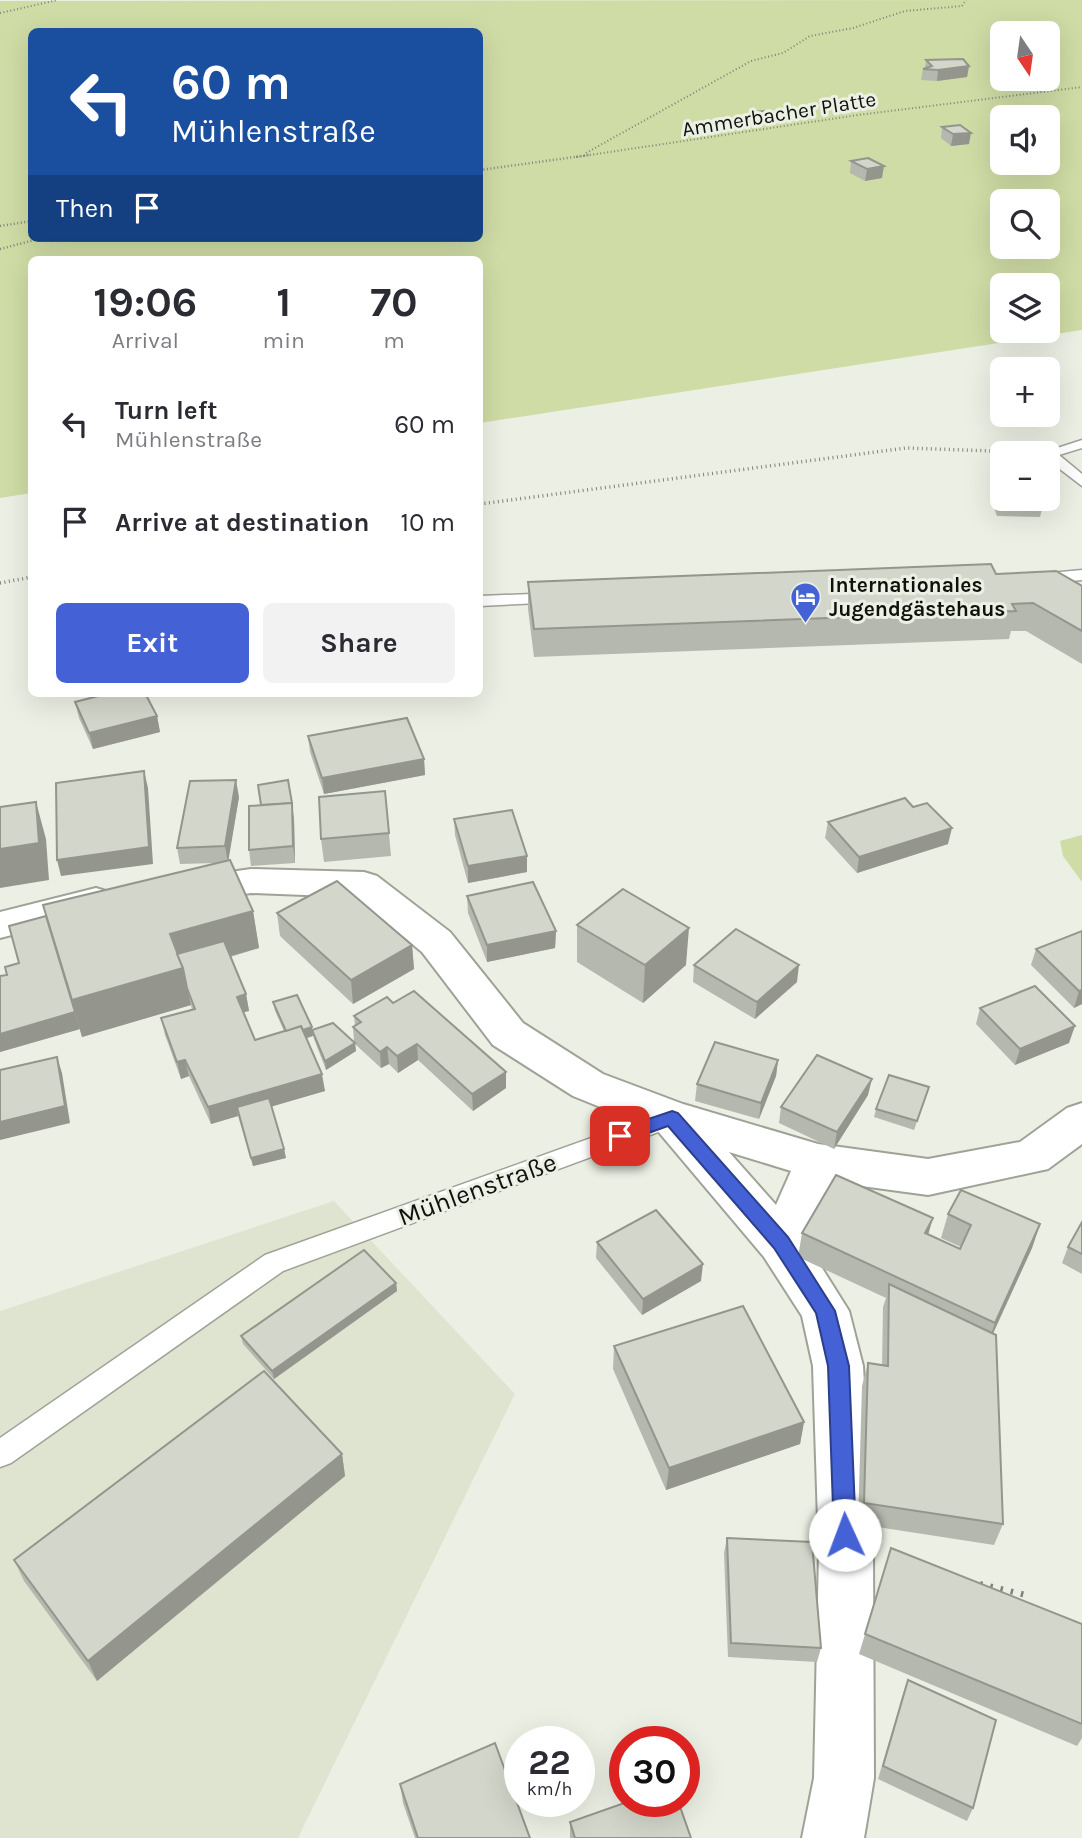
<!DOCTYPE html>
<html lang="en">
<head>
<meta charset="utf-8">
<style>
	body { margin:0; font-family:Karla,sans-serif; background:#f2f2f3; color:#2b2b33; height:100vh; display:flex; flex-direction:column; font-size:26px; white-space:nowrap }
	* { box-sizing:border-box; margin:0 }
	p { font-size:23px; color:#7c7c81 }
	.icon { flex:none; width:38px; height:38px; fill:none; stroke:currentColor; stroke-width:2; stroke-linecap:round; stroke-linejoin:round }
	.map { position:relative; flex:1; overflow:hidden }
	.sheet { position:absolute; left:28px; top:256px; width:455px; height:441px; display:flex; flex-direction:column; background:#fff; border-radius:10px; box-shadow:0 7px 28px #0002 }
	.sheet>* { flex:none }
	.banner { position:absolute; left:28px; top:28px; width:455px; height:214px; border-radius:10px; box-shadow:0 7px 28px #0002; background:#1a4fa0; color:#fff; overflow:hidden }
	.needle { width:46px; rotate:167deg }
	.buttons { position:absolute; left:990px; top:21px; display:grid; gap:14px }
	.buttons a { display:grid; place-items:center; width:70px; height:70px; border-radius:10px; background:#fff; box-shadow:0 7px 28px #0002; font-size:35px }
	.speed { position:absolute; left:504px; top:1726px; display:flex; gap:14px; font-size:35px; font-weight:700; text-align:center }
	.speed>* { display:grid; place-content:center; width:91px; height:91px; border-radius:50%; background:#fff; box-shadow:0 7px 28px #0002; line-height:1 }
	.speed small { font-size:18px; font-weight:400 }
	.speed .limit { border:10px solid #d22; background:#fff; color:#111 }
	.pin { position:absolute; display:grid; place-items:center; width:60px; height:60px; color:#fff; margin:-30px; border-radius:14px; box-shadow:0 4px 10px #0006 }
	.me { position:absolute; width:77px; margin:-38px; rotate:358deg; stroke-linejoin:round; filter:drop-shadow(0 0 5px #0008) }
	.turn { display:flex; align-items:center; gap:24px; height:147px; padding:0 28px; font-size:32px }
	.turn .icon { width:91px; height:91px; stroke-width:2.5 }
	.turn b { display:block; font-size:49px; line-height:60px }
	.then { display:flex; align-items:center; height:66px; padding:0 28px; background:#0003; gap:14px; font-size:26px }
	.eta { display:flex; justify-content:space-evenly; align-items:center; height:119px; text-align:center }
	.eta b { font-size:42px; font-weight:700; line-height:49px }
	.button { display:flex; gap:14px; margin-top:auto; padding:14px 28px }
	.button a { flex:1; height:80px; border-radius:10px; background:#4461d5; color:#fff; font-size:28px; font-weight:700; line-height:80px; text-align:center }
	.button a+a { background:#f2f2f3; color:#2b2b33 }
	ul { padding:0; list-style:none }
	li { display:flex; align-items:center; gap:21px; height:98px; padding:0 28px }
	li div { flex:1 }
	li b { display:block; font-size:26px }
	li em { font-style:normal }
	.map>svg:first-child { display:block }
</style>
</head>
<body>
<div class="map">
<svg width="1082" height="1838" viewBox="0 0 1082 1838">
	<rect width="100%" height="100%" fill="#ecf0e4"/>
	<path fill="#dfe4d1" d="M334 1201 515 1394 298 1838H0V1311Z"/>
	<g fill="#cfdca5" fill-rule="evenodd">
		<path d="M1082 0V330L480 423V259H32L31 493 0 498V1ZM32 32H480V238H32ZM1003 33H1048V79H1003ZM1003 117H1048V163H1003ZM1003 201H1048V247H1003ZM1003 285H1048V331H1003Z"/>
		<path d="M1082 835V882L1063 856 1060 841Z"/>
	</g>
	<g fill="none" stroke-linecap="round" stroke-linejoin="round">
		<defs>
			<g id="lane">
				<path d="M1082 440V448L1059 455 1082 474V486L1048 460V453H1042Z"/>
				<path d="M1082 570V580L1039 584 1031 579 1039 574Z"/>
				<path d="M555 593 563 598 561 602 480 606V596Z"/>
				<path d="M672 1109 680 1112 684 1118 680 1124 283 1271 11 1463 0 1467V1438L265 1255Z"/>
			</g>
			<g id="street">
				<path d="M251 869 364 872 377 876 450 932 523 1023 603 1074 683 1104 818 1144 928 1159 1020 1142 1067 1108 1082 1103V1144L1048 1169 928 1195 832 1182 805 1241 849 1311 863 1366 873 1552 874 1778 864 1838H802L814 1778 819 1552 813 1366 802 1316 764 1257 657 1130 573 1096 493 1045 422 952 355 897 251 893 187 902 174 898 168 889 174 880ZM729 1152 791 1171 776 1205Z"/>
				<path d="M96 888 109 892 115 901 109 910 0 938V912Z"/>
			</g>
		</defs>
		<use href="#lane" stroke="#9fa297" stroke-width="3"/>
		<use href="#street" stroke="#9fa297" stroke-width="4"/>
		<g stroke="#81837b" stroke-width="2" stroke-dasharray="1 2.5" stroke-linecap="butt">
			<path d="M0 13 58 0"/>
			<path d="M586 153 751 61 783 53 810 36 853 28 905 11 962 6 966 0"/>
			<path d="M576 157 858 115 1082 87"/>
		</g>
		<g stroke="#81837b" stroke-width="2.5" stroke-dasharray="1 2.5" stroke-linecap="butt">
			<path d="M480 170 589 155"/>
			<path d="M0 226 32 221"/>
			<path d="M0 249 42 238"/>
		</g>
		<g stroke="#81837b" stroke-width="3.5" stroke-dasharray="1 3.5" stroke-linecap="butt">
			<path d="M480 504 906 448 1021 452"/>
			<path d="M0 583 32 577"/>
		</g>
		<path stroke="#81837b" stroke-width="6" stroke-dasharray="2.5 8" stroke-linecap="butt" d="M980 1584 1026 1595"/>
		<use href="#lane" fill="#fff" fill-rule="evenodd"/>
		<use href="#street" fill="#fff" fill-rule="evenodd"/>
	</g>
	<g fill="#b5b8ae">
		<path d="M926 60 969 66 967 77 937 81 921 80 923 69 925 68Z"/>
		<path d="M754 112 767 116V121L757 122 754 118Z"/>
		<path d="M942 127 969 144 951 146 941 138Z"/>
		<path d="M868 158 882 178 865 181 850 173 851 161Z"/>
		<path d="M992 489 1042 509 1040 517 997 516 990 497Z"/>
		<path d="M996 574 1082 586V664L1026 631H1011L1009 639 534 657 528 609V582Z"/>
		<path d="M75 702 157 716 160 732 93 749 79 718Z"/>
		<path d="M308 736 424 759 425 775 324 794 310 752Z"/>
		<path d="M385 791 391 856 324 862 321 839Z"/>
		<path d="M239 797 228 860 253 911 259 948 230 957 246 994 249 1011 243 1012 255 1040 284 1031 275 1011 273 1002 313 1036 307 1038 325 1091 271 1106 284 1149 286 1158 253 1166 238 1116 211 1124 189 1076 181 1079 165 1035 161 1018 192 1010 191 1005 82 1037 72 1001 80 1029 0 1052V976L7 975 19 963 46 916 216 863 180 864 177 848Z"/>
		<path d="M294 819 295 863 251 866 249 850Z"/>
		<path d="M454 819 527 872 468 883 455 835Z"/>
		<path d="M828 822 948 844 857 873 825 838Z"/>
		<path d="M467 896 556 931 555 948 487 962 468 913Z"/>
		<path d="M277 913 412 945 414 969 353 1004 280 936Z"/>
		<path d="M577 925 686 965 643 1003 577 962Z"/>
		<path d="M1082 931V1004L1074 1008 1031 965 1036 949Z"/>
		<path d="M694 965 797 982 755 1019 693 982Z"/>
		<path d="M393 1003 506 1088 473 1111 418 1060 398 1073 389 1064 381 1068 355 1044 356 1051 326 1070 314 1039 312 1030 354 1042 353 1027 355 1026 354 1016Z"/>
		<path d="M980 1008 1069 1043 1015 1065 976 1024Z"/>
		<path d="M778 1060 776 1076 759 1119 695 1101 697 1084Z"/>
		<path d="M929 1087 914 1130 874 1117 876 1109Z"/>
		<path d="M868 1095 834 1149 779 1123 781 1107Z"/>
		<path d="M948 1214 1040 1224 1032 1248 993 1334 1003 1524 994 1545 858 1524 862 1386 868 1363 882 1365 883 1307 886 1298 798 1257 802 1233 928 1234 960 1249 961 1247 941 1238Z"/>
		<path d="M1082 1222V1274L1062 1263 1068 1247Z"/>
		<path d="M597 1242 701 1281 642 1315 596 1258Z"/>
		<path d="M396 1283 397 1291 274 1379 243 1344 241 1336Z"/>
		<path d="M614 1346 804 1422 800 1444 666 1490 613 1369Z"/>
		<path d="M342 1454 345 1476 97 1681 24 1581 14 1560Z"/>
		<path d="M727 1538 821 1648 817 1662 728 1657 724 1553Z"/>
		<path d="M891 1548 1082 1624V1738L1077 1746 859 1654Z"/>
		<path d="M908 1680 973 1808 967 1821 878 1779 903 1694Z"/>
		<path d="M400 1784 530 1838H415L403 1803Z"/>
		<path d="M570 1822 691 1838H570Z"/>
	</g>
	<g fill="#94968d">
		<path d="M969 66 967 77 937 81 938 70Z"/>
		<path d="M971 133 969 144 951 146 953 134Z"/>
		<path d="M884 166 882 178 865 181 867 169Z"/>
		<path d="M157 716 160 732 93 749 89 733Z"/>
		<path d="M424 759 425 775 324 794 322 778Z"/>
		<path d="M144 771 148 788 153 864 61 876 57 860Z"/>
		<path d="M236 780 239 797 228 863 225 846Z"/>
		<path d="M36 802 46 839 49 880 0 888V849Z"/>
		<path d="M292 803 294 819 295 863 293 846Z"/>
		<path d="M952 828 948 844 857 873 859 857Z"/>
		<path d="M527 856V872L468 883V866Z"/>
		<path d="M253 911 259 948 183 970 191 1005 82 1037 72 1000 170 934Z"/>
		<path d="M689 928 686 965 643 1003 645 965Z"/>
		<path d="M556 931 555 948 487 962V945Z"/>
		<path d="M412 945 414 969 353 1004 351 980Z"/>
		<path d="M799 965 797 982 755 1019 757 1002Z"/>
		<path d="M1082 990V1004L1074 1008 1079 991Z"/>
		<path d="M246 994 249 1011 240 1013 237 997Z"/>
		<path d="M75 1012 80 1029 0 1052V1034Z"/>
		<path d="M1075 1026 1069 1043 1015 1065 1020 1049Z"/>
		<path d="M312 1027 313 1036 289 1043 288 1034Z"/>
		<path d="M355 1043 356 1051 326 1070 325 1061Z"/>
		<path d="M417 1044 418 1060 398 1073 397 1056Z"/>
		<path d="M387 1047 389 1064 381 1068 380 1052Z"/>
		<path d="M57 1057 62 1073 70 1123 0 1140V1122Z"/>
		<path d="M185 1060 189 1076 181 1079 177 1062Z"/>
		<path d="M778 1060 776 1076 759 1119 761 1103Z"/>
		<path d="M506 1072V1088L473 1111 472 1094Z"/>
		<path d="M322 1074 325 1091 239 1116 237 1107 238 1116 211 1124 208 1107Z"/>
		<path d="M872 1079 868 1095 834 1149 837 1132Z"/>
		<path d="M284 1149 286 1158 253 1166 251 1158Z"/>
		<path d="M933 1218 926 1242 925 1233Z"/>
		<path d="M1040 1224 1032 1248 987 1346 995 1323Z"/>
		<path d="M703 1264 701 1281 642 1315 643 1299Z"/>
		<path d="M396 1283 397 1291 274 1379 272 1371Z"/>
		<path d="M804 1422 800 1444 666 1490 669 1468Z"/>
		<path d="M342 1454 345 1476 97 1681 88 1661Z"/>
	</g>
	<g fill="#d3d6ca" stroke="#94968d" stroke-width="2">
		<path d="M963 59 969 66 938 70 923 69 932 66 926 60Z"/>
		<path d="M764 111 767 116H758L754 112Z"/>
		<path d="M960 125 971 133 953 134 942 127Z"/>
		<path d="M868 158 884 166 867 169 851 161Z"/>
		<path d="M992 489H1003V499H1038L1042 509 999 508Z"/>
		<path d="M991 564 996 574 1056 571 1082 586V631L1033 603 1012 604 1016 611 534 629 528 582Z"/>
		<path d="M110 693H145L157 716 89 733 75 702Z"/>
		<path d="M407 718 424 759 322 778 308 736Z"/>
		<path d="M144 771 149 847 57 860 56 783Z"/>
		<path d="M236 780 225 846 177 848 190 781Z"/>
		<path d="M288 780 292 803 261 805 258 785Z"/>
		<path d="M385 791 389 833 321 839 319 797Z"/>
		<path d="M905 798 913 807 927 803 952 828 859 857 828 822Z"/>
		<path d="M36 802 39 843 0 849V807Z"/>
		<path d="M292 803 293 846 249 850V806Z"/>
		<path d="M512 810 527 856 468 866 454 819Z"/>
		<path d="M230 860 253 911 170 934 183 968 72 1000 43 905Z"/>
		<path d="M337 881 412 945 351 980 277 913Z"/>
		<path d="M533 882 556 931 487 945 467 896Z"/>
		<path d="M623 889 689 928 645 965 577 925Z"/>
		<path d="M46 916 75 1012 0 1034V976L7 975 5 967 19 963 9 926Z"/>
		<path d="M736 929 799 965 757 1002 694 965Z"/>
		<path d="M1082 931V990L1079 991 1036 949Z"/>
		<path d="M224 941 246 994 237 997 255 1040 301 1026 322 1074 208 1107 185 1060 177 1062 161 1018 195 1009 187 988 183 968 177 954Z"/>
		<path d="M1035 986 1075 1026 1020 1049 980 1008Z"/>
		<path d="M414 991 506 1072 472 1094 417 1044 397 1056 387 1047 380 1052 353 1027 361 1022 354 1016 387 997 393 1003Z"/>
		<path d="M297 995 312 1027 303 1030 301 1026 286 1031 273 1002Z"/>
		<path d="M333 1023 355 1043 325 1061 312 1030Z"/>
		<path d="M715 1042 778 1060 761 1103 697 1084Z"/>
		<path d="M817 1055 872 1079 837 1132 781 1107Z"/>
		<path d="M57 1057 65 1106 0 1122V1070Z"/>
		<path d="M889 1075 929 1087 917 1121 876 1109Z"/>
		<path d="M269 1098 284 1149 251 1158 237 1107Z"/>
		<path d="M836 1175 933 1218 925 1233 960 1249 971 1225 948 1214 961 1190 1040 1224 995 1323 802 1233Z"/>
		<path d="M656 1210 703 1264 643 1299 597 1242Z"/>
		<path d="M1082 1222V1254L1068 1247Z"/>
		<path d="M364 1250 396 1283 272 1371 241 1336Z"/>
		<path d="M889 1284 996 1335 1003 1524 864 1503 868 1363 888 1366Z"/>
		<path d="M743 1306 804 1422 669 1468 614 1346Z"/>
		<path d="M264 1371 342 1454 88 1661 14 1560Z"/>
		<path d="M727 1538 812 1542 821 1648 731 1643Z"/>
		<path d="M891 1548 1082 1624V1724L865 1634Z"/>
		<path d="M908 1680 996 1720 973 1808 883 1766Z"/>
		<path d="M495 1743 530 1838H418L400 1784Z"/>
		<path d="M630 1801H678L691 1838H575L570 1822Z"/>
	</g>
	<path fill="#4461d5" stroke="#2c3f8a" stroke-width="2" d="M672 1111 678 1113 788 1237 835 1311 849 1366 856 1535 853 1542 845 1545 837 1542 834 1535 828 1366 816 1313 774 1248 668 1126 620 1143 611 1136 613 1131Z"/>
	<defs>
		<symbol id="hotel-pin" viewBox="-11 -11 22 30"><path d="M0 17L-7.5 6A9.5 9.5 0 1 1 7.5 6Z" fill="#4461d5" stroke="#ecf0e4"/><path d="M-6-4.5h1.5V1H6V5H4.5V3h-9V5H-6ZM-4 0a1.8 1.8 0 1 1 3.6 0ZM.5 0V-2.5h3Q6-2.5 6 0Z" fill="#fff"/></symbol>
	</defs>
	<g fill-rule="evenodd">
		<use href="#hotel-pin" x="788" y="580" width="35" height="47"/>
	</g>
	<g text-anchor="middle" stroke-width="6" stroke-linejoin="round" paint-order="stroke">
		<g font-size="21" fill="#10110d" stroke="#ecf0e4">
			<text transform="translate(779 114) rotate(-9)" y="7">Ammerbacher Platte</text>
		</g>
		<g font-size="21" font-weight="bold" fill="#10110d" stroke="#ecf0e4" text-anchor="start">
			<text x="829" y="592">Internationales<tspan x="829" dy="24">Jugendgästehaus</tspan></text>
		</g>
		<g font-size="26" fill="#10110d" stroke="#ecf0e4">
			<text transform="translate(477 1189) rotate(-20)" y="9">Mühlenstraße</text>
		</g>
	</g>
</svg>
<div class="buttons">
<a><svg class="needle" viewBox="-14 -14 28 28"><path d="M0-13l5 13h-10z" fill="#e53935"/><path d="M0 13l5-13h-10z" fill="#7c7c81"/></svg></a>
<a><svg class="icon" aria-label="sound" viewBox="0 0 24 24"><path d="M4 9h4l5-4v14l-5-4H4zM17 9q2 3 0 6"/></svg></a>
<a><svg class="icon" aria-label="search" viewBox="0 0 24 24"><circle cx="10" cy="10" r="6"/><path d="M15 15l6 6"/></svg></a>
<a><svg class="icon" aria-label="layers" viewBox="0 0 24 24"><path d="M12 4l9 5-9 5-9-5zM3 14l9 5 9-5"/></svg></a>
<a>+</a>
<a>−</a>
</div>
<div class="speed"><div>22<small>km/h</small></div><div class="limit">30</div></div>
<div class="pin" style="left:620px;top:1136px;background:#d93025"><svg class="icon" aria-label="arrive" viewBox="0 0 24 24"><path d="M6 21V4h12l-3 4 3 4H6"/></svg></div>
<svg class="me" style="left:845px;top:1535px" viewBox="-20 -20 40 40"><circle r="19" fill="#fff"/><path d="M0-13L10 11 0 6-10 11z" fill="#4461d5"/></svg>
<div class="banner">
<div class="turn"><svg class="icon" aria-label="left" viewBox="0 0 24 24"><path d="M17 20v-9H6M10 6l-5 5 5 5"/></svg><div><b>60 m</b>Mühlenstraße</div></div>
<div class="then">Then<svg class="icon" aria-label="arrive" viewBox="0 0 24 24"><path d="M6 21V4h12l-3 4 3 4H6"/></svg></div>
</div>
<section class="sheet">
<div class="eta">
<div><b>19:06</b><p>Arrival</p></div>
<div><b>1</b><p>min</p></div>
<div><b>70</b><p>m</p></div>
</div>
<ul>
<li><svg class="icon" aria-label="left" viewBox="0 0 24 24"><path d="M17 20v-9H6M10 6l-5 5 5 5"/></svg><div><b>Turn left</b><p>Mühlenstraße</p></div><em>60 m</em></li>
<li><svg class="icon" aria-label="arrive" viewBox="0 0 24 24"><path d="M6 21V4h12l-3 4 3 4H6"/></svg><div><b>Arrive at destination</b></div><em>10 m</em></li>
</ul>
<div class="button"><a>Exit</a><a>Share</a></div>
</section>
</div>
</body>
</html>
